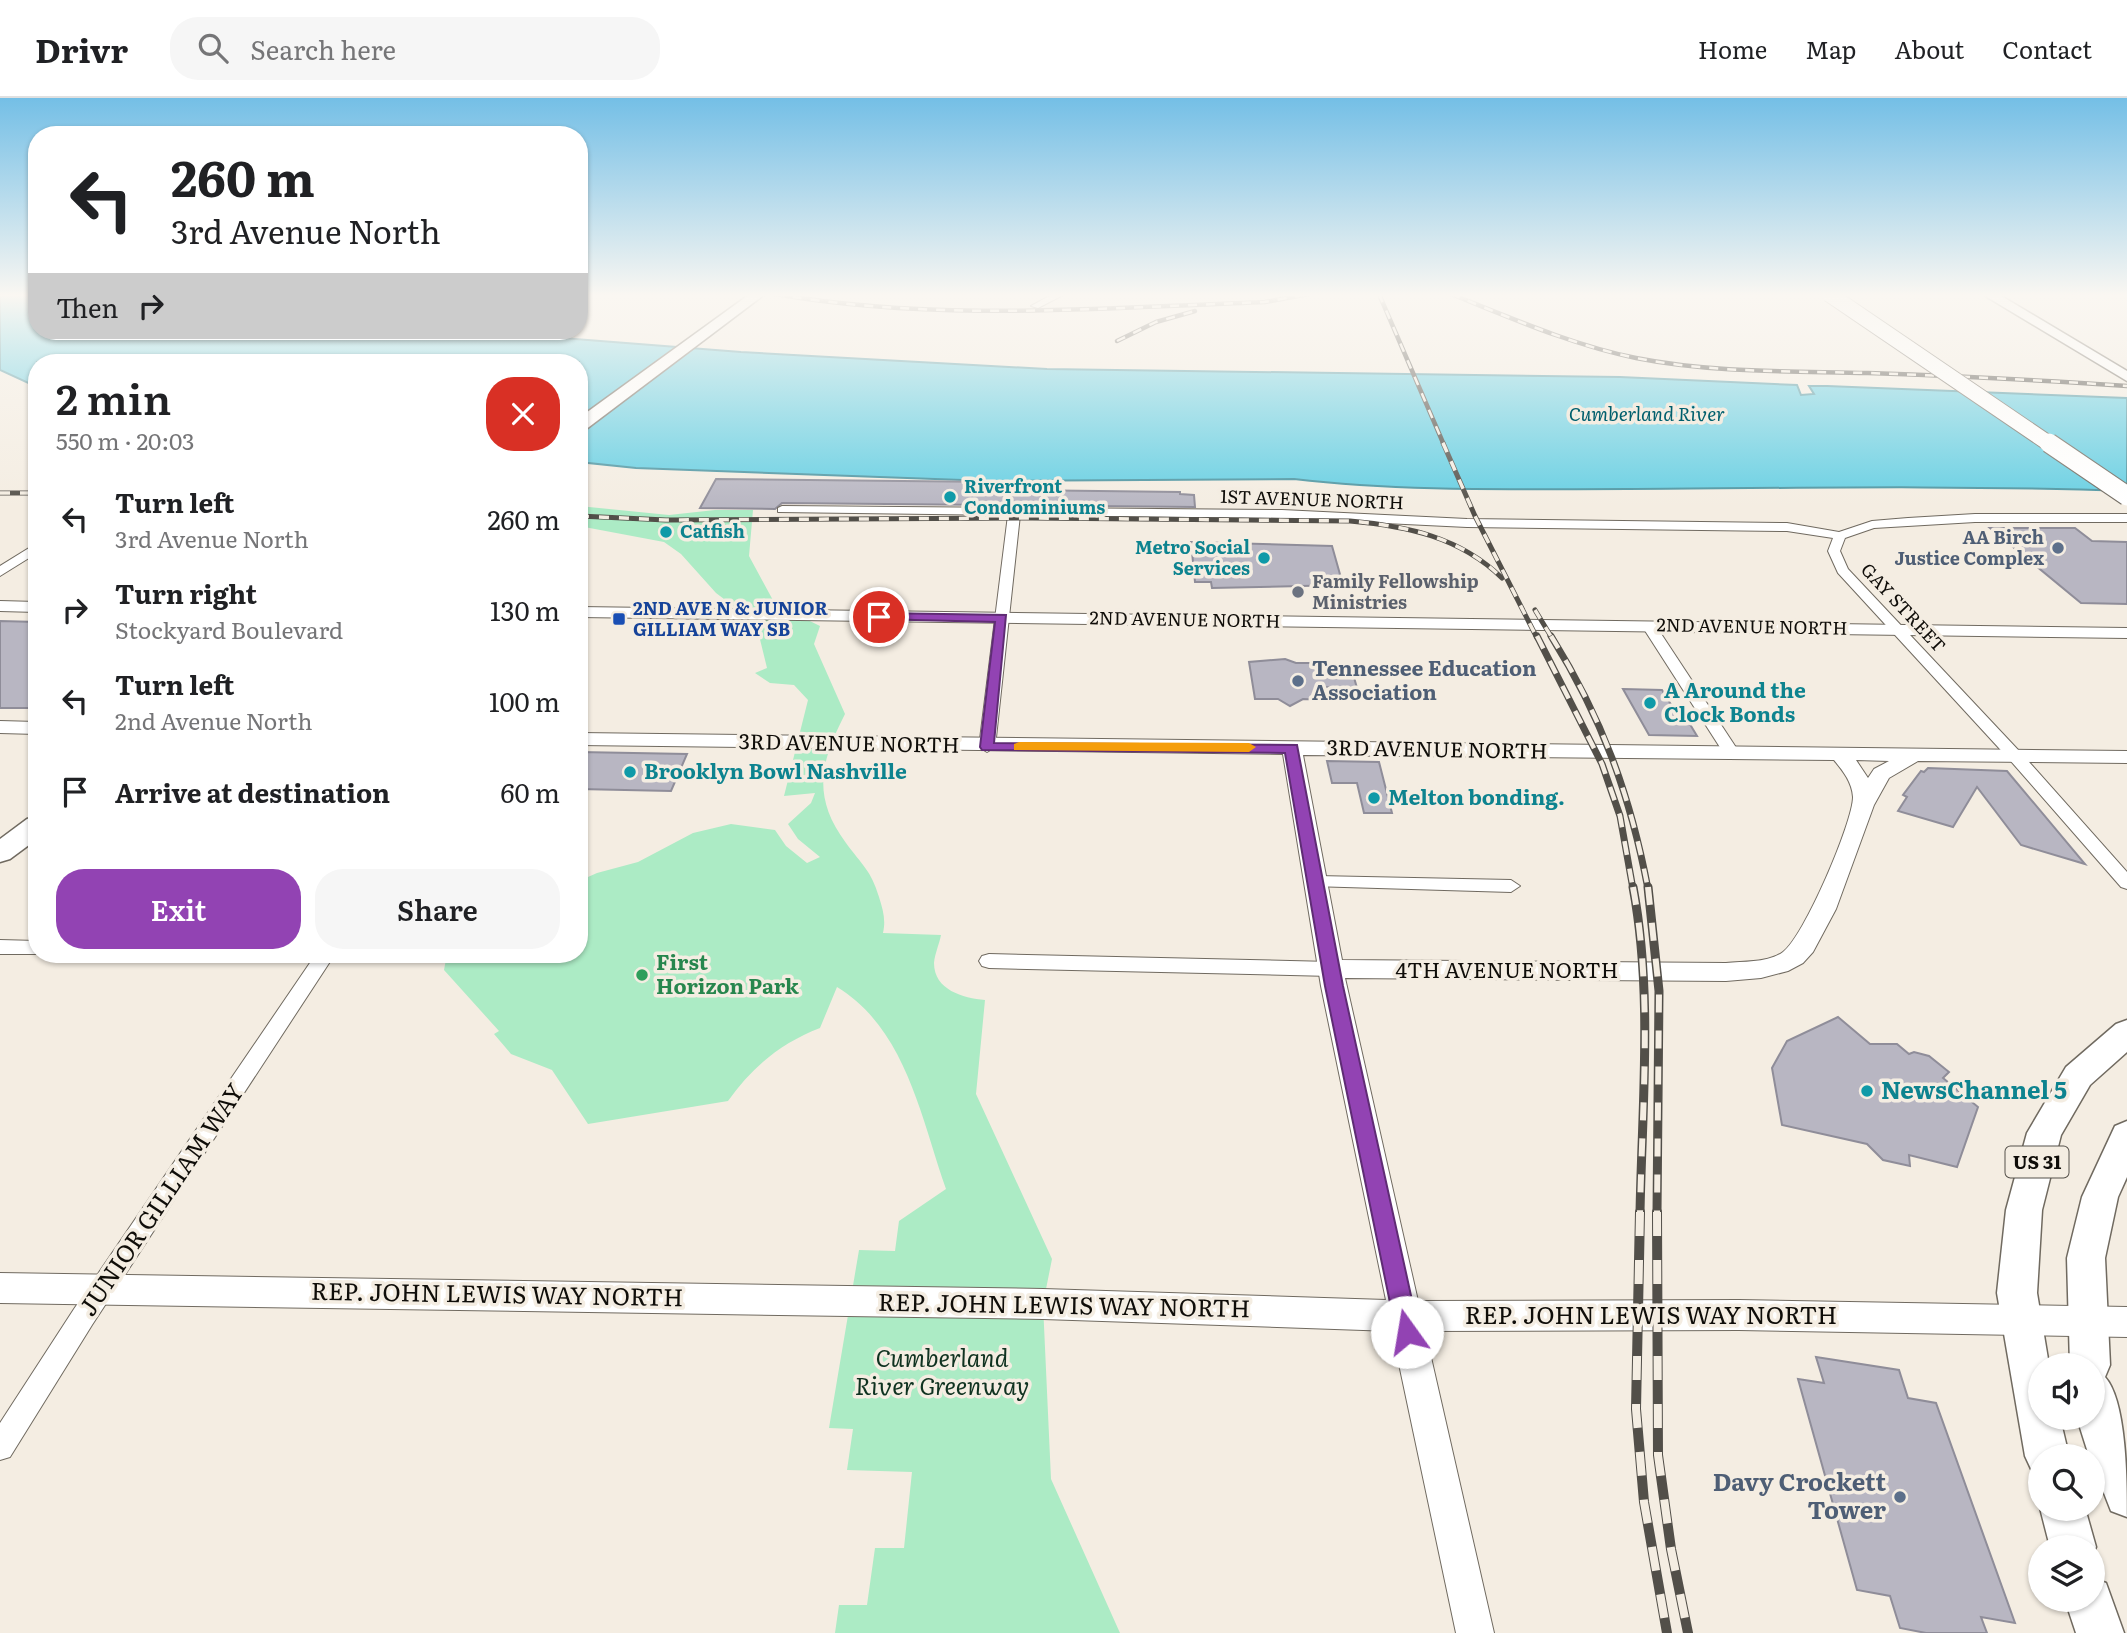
<!DOCTYPE html>
<html lang="en">
<head>
<meta charset="utf-8">
<style>
	body { margin:0; font-family:Literata,serif; background:#f6f6f6; color:#202124; height:100vh; display:flex; flex-direction:column; font-size:26px; white-space:nowrap }
	* { box-sizing:border-box; margin:0 }
	p { font-size:23px; color:#757577 }
	.icon { flex:none; width:38px; height:38px; fill:none; stroke:currentColor; stroke-width:2; stroke-linecap:round; stroke-linejoin:round }
	.map { position:relative; flex:1; overflow:hidden }
	.side { position:absolute; left:28px; top:256px; width:560px; height:609px; display:flex; flex-direction:column; background:#fff; border-radius:28px; box-shadow:0 2px 5px #0004 }
	.side>* { flex:none }
	.guide { position:absolute; left:28px; top:28px; width:560px; height:214px; border-radius:28px; box-shadow:0 2px 5px #0004; background:#fff; color:#202124; overflow:hidden }
	.tools { position:absolute; left:2028px; top:1255px; display:grid; gap:14px }
	.tools a { display:grid; place-items:center; width:77px; height:77px; border-radius:50%; background:#fff; box-shadow:0 2px 5px #0004; font-size:35px }
	.pin { position:absolute; display:grid; place-items:center; width:60px; height:60px; color:#fff; margin:-30px; border:4px solid #fff; border-radius:50%; box-shadow:0 2px 7px #0007 }
	.me { position:absolute; width:77px; margin:-38px; rotate:347deg; stroke-linejoin:round; filter:drop-shadow(0 0 5px #0008) }
	.turn { display:flex; align-items:center; gap:24px; height:147px; padding:0 28px; font-size:32px }
	.turn .icon { width:91px; height:91px; stroke-width:2.5 }
	.turn b { display:block; font-size:49px; line-height:60px }
	.then { display:flex; align-items:center; height:66px; padding:0 28px; background:#0003; gap:14px; font-size:26px }
	.round { display:grid; place-items:center; flex:none; width:74px; height:74px; border-radius:28px; background:#f6f6f6 }
	.overview { display:flex; align-items:center; justify-content:space-between; height:119px; padding:0 28px }
	h1 { font-size:42px; font-weight:600; line-height:52px }
	.cta { display:flex; gap:14px; margin-top:auto; padding:14px 28px }
	.cta a { flex:1; height:80px; border-radius:28px; background:#9243b3; color:#fff; font-size:28px; font-weight:600; line-height:80px; text-align:center }
	.cta a+a { background:#f6f6f6; color:#202124 }
	ul { padding:0; list-style:none }
	li { display:flex; align-items:center; gap:21px; height:91px; padding:0 28px }
	li div { flex:1 }
	li b { display:block; font-size:26px }
	li em { font-style:normal }
	header { display:flex; align-items:center; gap:42px; box-sizing:border-box; height:98px; padding:0 35px; background:#fff; border-bottom:2px solid #e0e0e0 }
	header strong { font-size:33px }
	nav { display:flex; gap:38px; margin-inline-start:auto; font-size:24px }
	.search { width:490px; height:63px; background:#f6f6f6; display:flex; align-items:center; gap:18px; box-sizing:border-box; padding:0 24px; border-radius:28px; color:#757577; font-size:26px }
	.map>svg:first-child { display:block }
</style>
</head>
<body>
<header>
<strong>Drivr</strong>
<div class="search"><svg class="icon" aria-label="search" viewBox="0 0 24 24"><circle cx="10" cy="10" r="6"/><path d="M15 15l6 6"/></svg>Search here</div>
<nav><a>Home</a><a>Map</a><a>About</a><a>Contact</a></nav>
</header>
<div class="map">
<svg width="2127" height="1535" viewBox="0 0 2127 1535">
	<rect width="100%" height="100%" fill="#f4ede2"/>
	<path fill="#acebc5" d="M579 408 669 417 715 412H753L749 458 775 506 820 528 814 546 845 616C821 663 811 698 846 745 862 767 871 772 879 799 883 812 886 822 883 835L941 837C939 847 935 855 934 865 934 892 963 900 985 902L976 996 1052 1161 1043 1206 1051 1381 1120 1535H835L839 1507H867L875 1450H904L912 1374 847 1372 853 1331 829 1330 859 1152 895 1153 899 1123 946 1091C921 1020 906 931 837 889L820 930C781 945 752 969 728 1003L588 1026 552 972 511 956 494 936 499 933 444 872 447 856H579V783L597 775 638 764 693 735 731 726 775 732 786 748 807 765 820 759 798 741 788 726 811 705 815 695 784 698 808 602 794 587 770 585 755 575 767 570 756 525 716 495 681 456 664 444 579 428Z"/>
	<path fill="#66cfe3" stroke="#4c95a2" stroke-width="2" d="M0 196H37V233H474L741 254 1047 271 1620 279 1797 287 1801 297 1814 296 1809 288H1827L2127 300V393C1961 387 1794 390 1628 391 1516 391 1404 394 1294 381L990 383 636 370 579 364V264H37V289L0 272Z"/>
	<g fill="#b8b6c2" stroke="#8f8d99" stroke-width="2">
		<path d="M716 381 995 384 994 387 1010 388 1009 392 1180 394V396L1194 397 1195 409 782 405 775 411 700 410Z"/>
		<path d="M1990 430H2075L2092 443 2127 444V506L2081 505Z"/>
		<path d="M1191 444 1332 448 1343 487 1212 490 1211 484H1195Z"/>
		<path d="M0 523 37 524V610H0Z"/>
		<path d="M1285 561 1296 565H1315L1317 575 1353 576 1357 590 1320 589 1323 602 1303 601 1290 608 1278 601H1255L1249 564Z"/>
		<path d="M1623 591 1662 592 1678 618H1685L1697 638 1649 637Z"/>
		<path d="M579 654 687 656 671 693 579 691Z"/>
		<path d="M1327 663 1379 664 1392 715H1364L1357 685H1332Z"/>
		<path d="M1928 670 2007 673 2085 766 2021 747 1977 689 1953 729 1898 713 1907 699 1903 697 1921 673 1924 674Z"/>
		<path d="M1838 919 1870 946H1897L1909 956 1914 954 1929 958 1949 974 1943 980 1978 1009 1957 1069 1909 1057 1910 1068 1883 1062 1867 1046 1782 1027 1772 970 1787 943Z"/>
		<path d="M1816 1259 1899 1272 1908 1300 1936 1305 2015 1525 1981 1519 1987 1535H1926L1900 1530 1890 1498 1857 1492 1798 1281 1824 1285Z"/>
	</g>
	<g fill="none" stroke-linecap="round" stroke-linejoin="round">
		<defs>
			<g id="minor">
				<path d="M1053 196H1065L1038 210 1031 208Z"/>
				<path d="M782 408 1282 412 1467 421 1787 425 1839 434 1872 423 1908 420 1975 416H2127V424H1975L1874 430 1845 440 1840 453 1848 471 2021 655 2127 774V791L2121 789 2009 661 1838 475 1828 453 1833 440 1787 433 1467 429 1282 420 1020 417 995 649 987 654 979 649 1008 417 778 414V410Z"/>
				<path d="M37 445V455L0 478V468Z"/>
				<path d="M1649 524 1654 525 1739 654 1737 657 1731 659 1723 654 1642 528Z"/>
				<path d="M1317 778 1511 782 1520 788 1511 794 1311 788 1308 784 1311 780Z"/>
				<path d="M0 842 37 843V856H40H0Z"/>
				<path d="M316 856H335L92 1227 10 1359 0 1362V1325L74 1211Z"/>
				<path d="M989 856 1331 864 1338 866 1341 871 1338 876 1331 878 989 870 982 868 979 863 982 858Z"/>
			</g>
			<g id="tertiary">
				<path d="M0 503 37 504V514L0 513Z"/>
				<path d="M579 509 2127 530V540L579 519Z"/>
				<path d="M0 623 37 624V636L0 635Z"/>
				<path d="M579 635 2127 653V665L1918 663 1889 680 1874 707 1836 811 1813 854 1803 865 1788 873 1761 880 1726 883 1345 880 1418 1203 1739 1202 2127 1209V1239L1739 1232 1425 1233 1494 1535H1456L1392 1233 1043 1221 0 1205V1175L1043 1191 1386 1202 1321 888 1283 656 579 647ZM1303 657 1834 662C1843 673 1852 684 1853 699 1853 724 1804 839 1783 854 1768 865 1744 863 1726 865L1342 862ZM1856 662 1889 663 1874 671 1868 680Z"/>
			</g>
			<path id="secondary" d="M1982 196H1998L2127 273V283Z"/>
			<g id="primary">
				<path d="M750 196H765L585 332 579 333V320Z"/>
				<path d="M37 718V741L10 761 0 764V741L27 721Z"/>
				<path d="M2127 922V954L2090 987 2061 1037 2042 1112 2037 1195 2049 1267H2040V1320H2060L2069 1358H2040V1377L2032 1373 2025 1358 1997 1195 2006 1112 2027 1035 2066 969 2116 926Z"/>
				<path d="M2127 1023V1079L2118 1099 2105 1160 2110 1267 2105 1279C2127 1303 2127 1386 2127 1419L2111 1413 2093 1367V1358H2089L2077 1320H2093V1267H2070L2067 1160 2082 1099 2115 1028Z"/>
				<path d="M2040 1408V1410H2085L2096 1449 2093 1456V1449H2050L2040 1410Z"/>
				<path d="M2093 1480 2106 1485 2124 1535H2076L2065 1502H2093Z"/>
			</g>
		</defs>
		<use href="#minor" stroke="#706a60" stroke-width="2"/>
		<use href="#tertiary" stroke="#706a60" stroke-width="2"/>
		<use href="#secondary" stroke="#706a60" stroke-width="3"/>
		<use href="#primary" stroke="#706a60" stroke-width="3"/>
		<use href="#minor" fill="#fff" fill-rule="evenodd"/>
		<use href="#tertiary" fill="#fff" fill-rule="evenodd"/>
		<use href="#secondary" fill="#fff" fill-rule="evenodd"/>
		<use href="#primary" fill="#fff" fill-rule="evenodd"/>
		<defs>
			<g id="rail-far4">
				<path d="M775 196C937 224 1102 210 1265 204L1309 196"/>
				<path d="M1379 196 1444 347"/>
				<path d="M1451 196C1511 220 1572 247 1636 260 1712 275 1790 273 1868 275 1954 278 2041 282 2127 288"/>
				<path d="M1117 243 1156 224 1195 213"/>
			</g>
			<g id="rail-far3">
				<path d="M1443 345 1475 418 1537 540"/>
				<path d="M0 395H37"/>
				<path d="M579 418 666 422 1032 420 1350 423C1407 428 1460 439 1502 480"/>
				<path d="M1535 512 1552 540"/>
			</g>
			<g id="rail-far2">
				<path d="M1537 538 1602 666 1620 718 1633 791"/>
				<path d="M1551 538C1602 620 1630 696 1648 791"/>
			</g>
			<g id="rail-far1">
				<path d="M1633 789C1653 895 1642 1007 1640 1115"/>
				<path d="M1648 789 1659 893 1657 1115"/>
			</g>
			<g id="rail">
				<path d="M1640 1114 1636 1311 1644 1404 1667 1535"/>
				<path d="M1657 1114 1658 1357 1671 1451 1688 1535"/>
			</g>
		</defs>
		<use href="#rail-far4" stroke="#524f49" stroke-width="4.5"/>
		<use href="#rail-far3" stroke="#524f49" stroke-width="5"/>
		<use href="#rail-far2" stroke="#524f49" stroke-width="7"/>
		<use href="#rail-far1" stroke="#524f49" stroke-width="9"/>
		<use href="#rail" stroke="#524f49" stroke-width="10"/>
		<use href="#rail-far4" stroke="#f4ede2" stroke-width="2.5" stroke-dasharray="9" stroke-linecap="butt"/>
		<use href="#rail-far3" stroke="#f4ede2" stroke-width="3.5" stroke-dasharray="10" stroke-linecap="butt"/>
		<use href="#rail-far2" stroke="#f4ede2" stroke-width="4.5" stroke-dasharray="14" stroke-linecap="butt"/>
		<use href="#rail-far1" stroke="#f4ede2" stroke-width="6" stroke-dasharray="18" stroke-linecap="butt"/>
		<use href="#rail" stroke="#f4ede2" stroke-width="8" stroke-dasharray="24" stroke-linecap="butt"/>
		<defs>
			<path id="primary-bridge-far1" d="M1829 196 2051 347"/>
			<path id="primary-bridge" d="M2049 345 2127 398"/>
		</defs>
		<use href="#primary-bridge-far1" stroke="#706a60" stroke-width="17" stroke-linecap="butt"/>
		<use href="#primary-bridge" stroke="#706a60" stroke-width="21" stroke-linecap="butt"/>
		<use href="#primary-bridge-far1" stroke="#fff" stroke-width="15"/>
		<use href="#primary-bridge" stroke="#fff" stroke-width="19"/>
	</g>
	<linearGradient id="sky" x2="0" y2="1"><stop stop-color="#74bfe6"/><stop offset="0.48" stop-color="#faf7f2"/><stop offset="1" stop-color="#faf7f2" stop-opacity="0"/></linearGradient>
	<rect width="2127" height="411" fill="url(#sky)"/>
	<path fill="#9243b3" stroke="#5f2c74" stroke-width="2" d="M879 515 1006 517 994 645 1297 647 1343 888 1419 1234 1415 1242 1407 1245 1399 1242 1396 1234 1325 888 1285 655 982 652 980 649 995 524 875 521V516Z"/>
	<path fill="#f59e0b" d="M1019 644 1249 645 1256 649 1249 654 1014 652V646Z"/>
	<g fill="#0f9aa8" stroke="#f4ede2" stroke-width="2.5">
		<circle cx="950" cy="399" r="7"/>
		<circle cx="666" cy="434" r="7"/>
		<circle cx="1264" cy="460" r="7"/>
		<circle cx="1650" cy="605" r="7"/>
		<circle cx="630" cy="674" r="7"/>
		<circle cx="1374" cy="700" r="7"/>
		<circle cx="1867" cy="993" r="7"/>
	</g>
	<g fill="#5c6f8a" stroke="#f4ede2" stroke-width="2.5">
		<circle cx="2058" cy="450" r="7"/>
		<circle cx="1298" cy="583" r="7"/>
		<circle cx="1900" cy="1399" r="7"/>
	</g>
	<circle fill="#6b7280" stroke="#f4ede2" stroke-width="2.5" cx="1298" cy="494" r="7"/>
	<rect fill="#1a4fb4" stroke="#f4ede2" stroke-width="2.5" x="612" y="514" width="14" height="14" rx="3.5"/>
	<circle fill="#2e9e5b" stroke="#f4ede2" stroke-width="2.5" cx="642" cy="877" r="7"/>
	<g text-anchor="middle" stroke-width="7" stroke-linejoin="round" paint-order="stroke">
		<g font-size="18" font-weight="bold" fill="#0d838f" stroke="#f4ede2" text-anchor="start">
			<text x="964" y="395">Riverfront<tspan x="964" dy="21">Condominiums</tspan></text>
			<text x="680" y="440">Catfish</text>
			<text x="1250" y="456" text-anchor="end">Metro Social<tspan x="1250" dy="21">Services</tspan></text>
		</g>
		<g font-size="18" fill="#0f0d09" stroke="#f4ede2">
			<text transform="translate(1312 402) rotate(2)" y="6">1ST AVENUE NORTH</text>
			<text transform="translate(1903 510) rotate(47)" y="6">GAY STREET</text>
			<text transform="translate(1185 522) rotate(1)" y="6">2ND AVENUE NORTH</text>
			<text transform="translate(1752 529) rotate(1)" y="6">2ND AVENUE NORTH</text>
		</g>
		<g font-size="18" font-weight="bold" fill="#4e5e75" stroke="#f4ede2" text-anchor="end">
			<text x="2044" y="446">AA Birch<tspan x="2044" dy="21">Justice Complex</tspan></text>
		</g>
		<g font-size="18" font-weight="bold" fill="#5b616d" stroke="#f4ede2" text-anchor="start">
			<text x="1312" y="490">Family Fellowship<tspan x="1312" dy="21">Ministries</tspan></text>
		</g>
		<g font-size="18" font-weight="bold" fill="#164399" stroke="#f4ede2" text-anchor="start">
			<text x="633" y="517">2ND AVE N &amp; JUNIOR<tspan x="633" dy="21">GILLIAM WAY SB</tspan></text>
		</g>
		<g font-size="19" font-style="italic" fill="#005f6d" stroke="#f4ede2">
			<text x="1647" y="323">Cumberland River</text>
		</g>
		<rect fill="#f4ede2" stroke="#54504a" stroke-width="2" x="2005.5" y="1048.5" width="63" height="31" rx="5"/>
		<g font-size="19" font-weight="bold" fill="#0f0d09">
			<text x="2037" y="1071">US 31</text>
		</g>
		<g font-size="21" font-weight="bold" fill="#4e5e75" stroke="#f4ede2" text-anchor="start">
			<text x="1312" y="578">Tennessee Education<tspan x="1312" dy="24">Association</tspan></text>
		</g>
		<g font-size="21" font-weight="bold" fill="#0d838f" stroke="#f4ede2" text-anchor="start">
			<text x="1664" y="600">A Around the<tspan x="1664" dy="24">Clock Bonds</tspan></text>
			<text x="644" y="681">Brooklyn Bowl Nashville</text>
			<text x="1388" y="707">Melton bonding.</text>
		</g>
		<g font-size="21" fill="#0f0d09" stroke="#f4ede2">
			<text transform="translate(849 646) rotate(1)" y="7">3RD AVENUE NORTH</text>
			<text transform="translate(1437 652) rotate(1)" y="7">3RD AVENUE NORTH</text>
			<text x="1507" y="880">4TH AVENUE NORTH</text>
		</g>
		<g font-size="21" font-weight="bold" fill="#27864d" stroke="#f4ede2" text-anchor="start">
			<text x="656" y="872">First<tspan x="656" dy="24">Horizon Park</tspan></text>
		</g>
		<g font-size="24" font-weight="bold" fill="#0d838f" stroke="#f4ede2" text-anchor="start">
			<text x="1881" y="1001">NewsChannel 5</text>
		</g>
		<g font-size="24" fill="#0f0d09" stroke="#f4ede2">
			<text transform="translate(162 1102) rotate(-56)" y="8">JUNIOR GILLIAM WAY</text>
			<text transform="translate(497 1197) rotate(1)" y="8">REP. JOHN LEWIS WAY NORTH</text>
			<text transform="translate(1064 1208) rotate(1)" y="8">REP. JOHN LEWIS WAY NORTH</text>
			<text x="1651" y="1226">REP. JOHN LEWIS WAY NORTH</text>
		</g>
		<g font-size="24" font-style="italic" fill="#0f3220" stroke="#f4ede2">
			<text x="942" y="1269">Cumberland<tspan x="942" dy="28">River Greenway</tspan></text>
		</g>
		<g font-size="24" font-weight="bold" fill="#4e5e75" stroke="#f4ede2" text-anchor="end">
			<text x="1886" y="1393">Davy Crockett<tspan x="1886" dy="28">Tower</tspan></text>
		</g>
	</g>
</svg>
<div class="tools">
<a><svg class="icon" aria-label="sound" viewBox="0 0 24 24"><path d="M4 9h4l5-4v14l-5-4H4zM17 9q2 3 0 6"/></svg></a>
<a><svg class="icon" aria-label="search" viewBox="0 0 24 24"><circle cx="10" cy="10" r="6"/><path d="M15 15l6 6"/></svg></a>
<a><svg class="icon" aria-label="layers" viewBox="0 0 24 24"><path d="M12 4l9 5-9 5-9-5zM3 14l9 5 9-5"/></svg></a>
</div>
<div class="pin" style="left:879px;top:519px;background:#d93025"><svg class="icon" aria-label="arrive" viewBox="0 0 24 24"><path d="M6 21V4h12l-3 4 3 4H6"/></svg></div>
<svg class="me" style="left:1407px;top:1234px" viewBox="-20 -20 40 40"><circle r="19" fill="#fff"/><path d="M0-13L10 11 0 6-10 11z" fill="#9243b3"/></svg>
<div class="guide">
<div class="turn"><svg class="icon" aria-label="left" viewBox="0 0 24 24"><path d="M17 20v-9H6M10 6l-5 5 5 5"/></svg><div><b>260 m</b>3rd Avenue North</div></div>
<div class="then">Then<svg class="icon" aria-label="right" viewBox="0 0 24 24"><path d="M7 20v-9h11M14 6l5 5-5 5"/></svg></div>
</div>
<section class="side">
<div class="overview"><div><h1>2 min</h1><p>550 m · 20:03</p></div><a class="round" style="background:#d93025;color:#fff"><svg class="icon" aria-label="close" viewBox="0 0 24 24"><path d="M6 6l12 12M18 6L6 18"/></svg></a></div>
<ul>
<li><svg class="icon" aria-label="left" viewBox="0 0 24 24"><path d="M17 20v-9H6M10 6l-5 5 5 5"/></svg><div><b>Turn left</b><p>3rd Avenue North</p></div><em>260 m</em></li>
<li><svg class="icon" aria-label="right" viewBox="0 0 24 24"><path d="M7 20v-9h11M14 6l5 5-5 5"/></svg><div><b>Turn right</b><p>Stockyard Boulevard</p></div><em>130 m</em></li>
<li><svg class="icon" aria-label="left" viewBox="0 0 24 24"><path d="M17 20v-9H6M10 6l-5 5 5 5"/></svg><div><b>Turn left</b><p>2nd Avenue North</p></div><em>100 m</em></li>
<li><svg class="icon" aria-label="arrive" viewBox="0 0 24 24"><path d="M6 21V4h12l-3 4 3 4H6"/></svg><div><b>Arrive at destination</b></div><em>60 m</em></li>
</ul>
<div class="cta"><a>Exit</a><a>Share</a></div>
</section>
</div>
</body>
</html>
